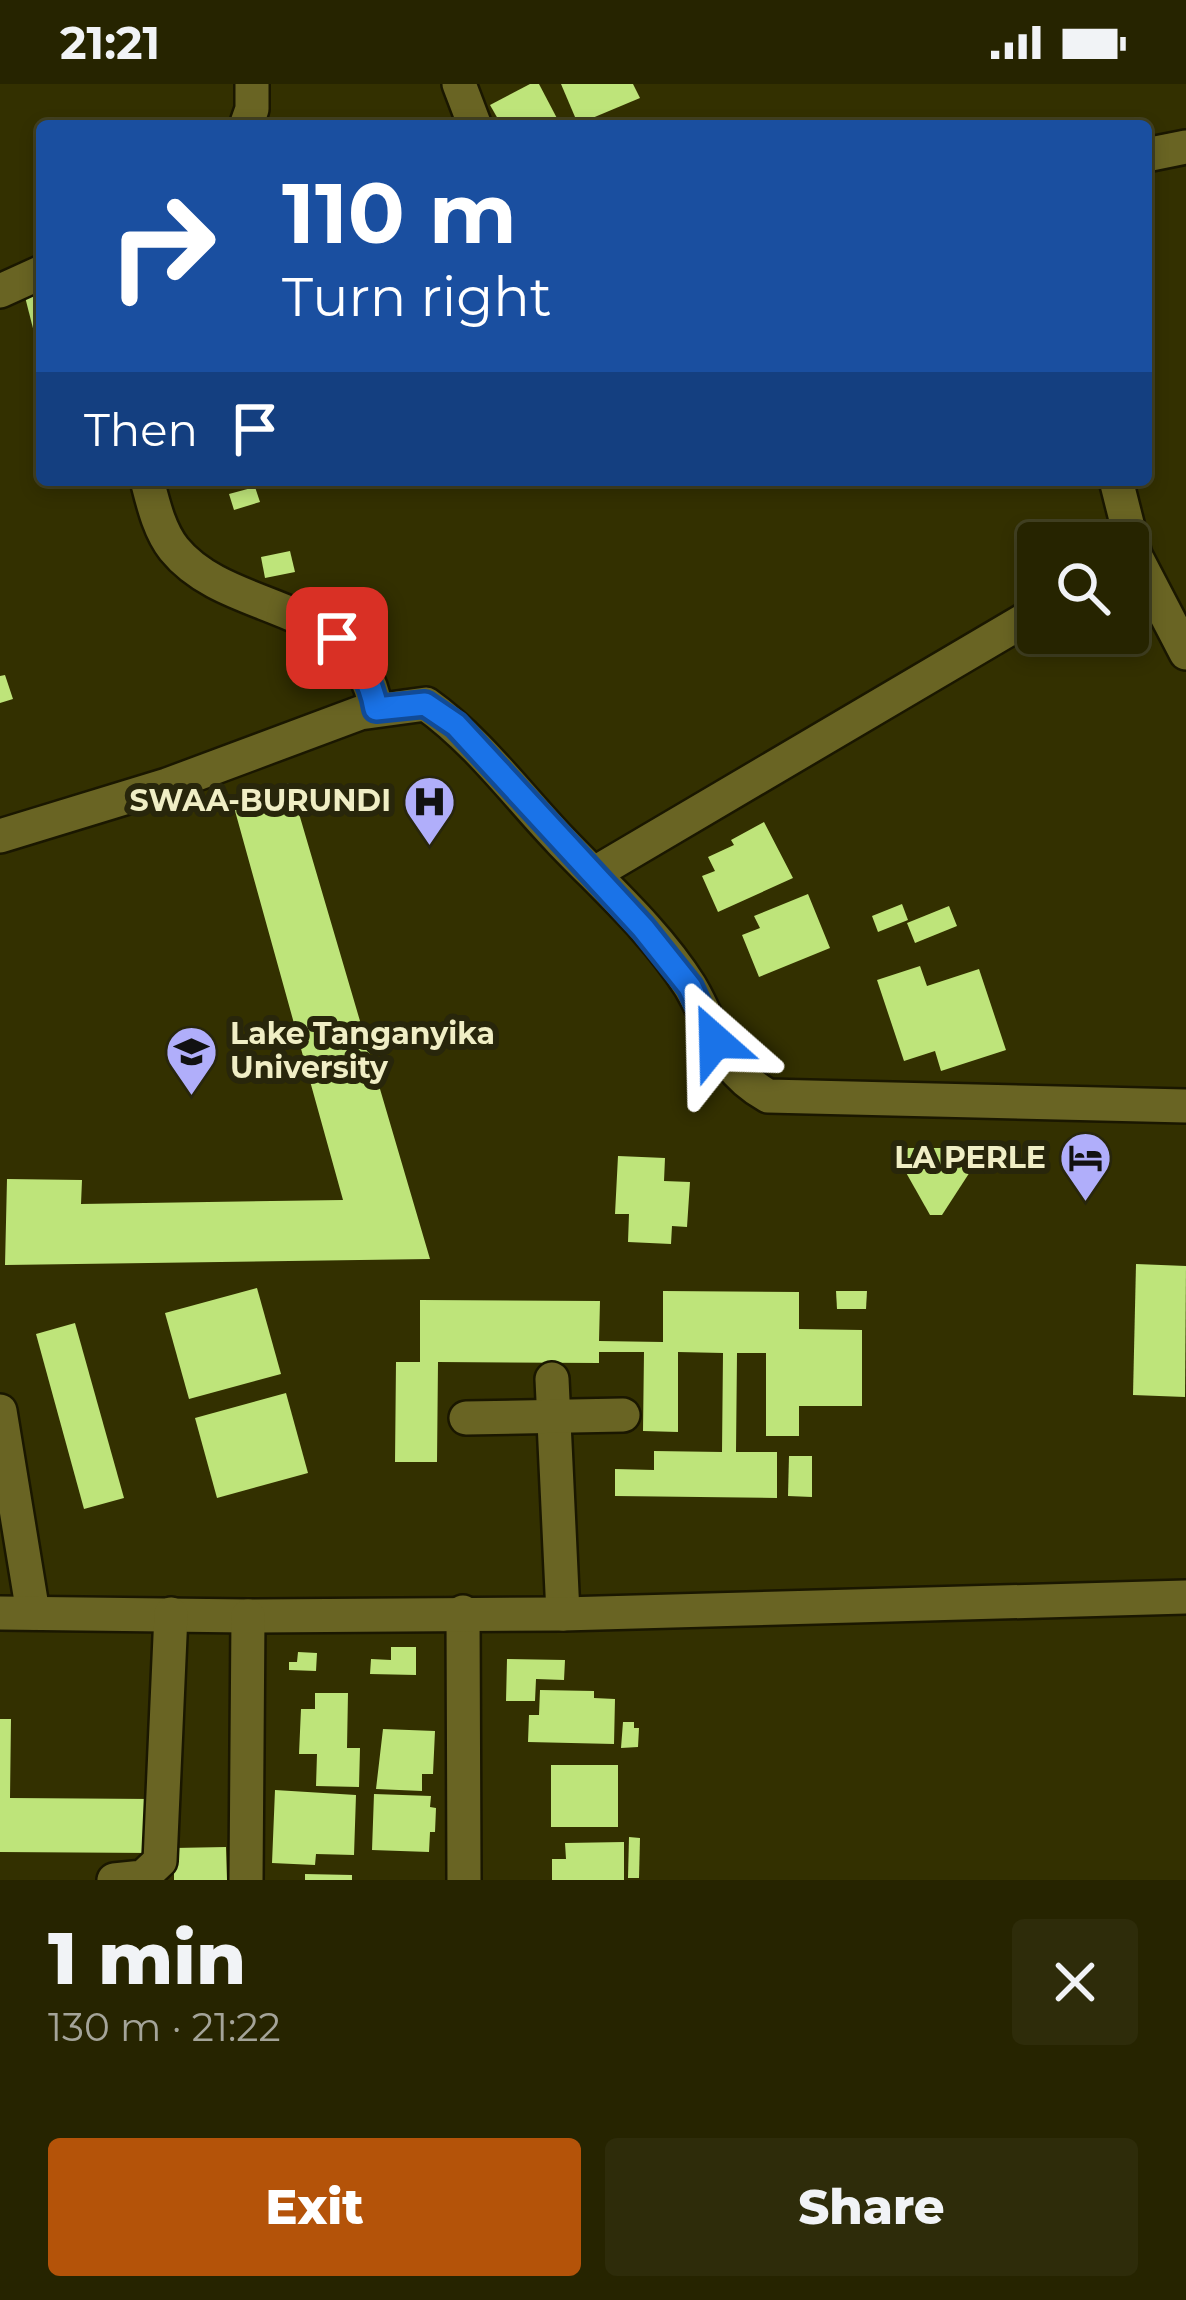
<!DOCTYPE html>
<html lang="en">
<head>
<meta charset="utf-8">
<style>
	body { margin:0; font-family:Montserrat,sans-serif; background:#2e2c0a; color:#f1f3f6; height:100vh; display:flex; flex-direction:column; font-size:45px; white-space:nowrap }
	* { box-sizing:border-box; margin:0 }
	p { font-size:39px; color:#a4a499 }
	.icon { flex:none; width:66px; height:66px; fill:none; stroke:currentColor; stroke-width:2; stroke-linecap:round; stroke-linejoin:round }
	.map { position:relative; height:1796px; overflow:hidden }
	.details { display:flex; flex-direction:column; background:#262400; flex:1 }
	.details>* { flex:none }
	.hud { position:absolute; left:36px; top:36px; width:1116px; height:366px; border-radius:12px; box-shadow:0 6px 18px #0003,0 0 0 3px #424122; background:#1a4fa0; color:#fff; overflow:hidden }
	.fabs { position:absolute; left:1017px; top:438px; display:grid; gap:24px }
	.fabs a { display:grid; place-items:center; width:132px; height:132px; border-radius:12px; background:#262400; box-shadow:0 6px 18px #0003,0 0 0 3px #424122; font-size:60px }
	.pin { position:absolute; display:grid; place-items:center; width:102px; height:102px; color:#fff; margin:-51px; border-radius:24px; box-shadow:0 6px 18px #0006 }
	.me { position:absolute; width:132px; margin:-66px; rotate:335deg; stroke-linejoin:round; filter:drop-shadow(0 0 9px #0008) }
	.turn { display:flex; align-items:center; gap:42px; height:252px; padding:0 48px; font-size:54px }
	.turn .icon { width:156px; height:156px; stroke-width:2.5 }
	.turn b { display:block; font-size:84px; line-height:102px }
	.then { display:flex; align-items:center; height:114px; padding:0 48px; background:#0003; gap:24px; font-size:45px }
	.round { display:grid; place-items:center; flex:none; width:126px; height:126px; border-radius:12px; background:#2e2c0a }
	.overview { display:flex; align-items:center; justify-content:space-between; height:204px; padding:0 48px }
	h1 { font-size:72px; font-weight:800; line-height:90px }
	.cta { display:flex; gap:24px; margin-top:auto; padding:24px 48px }
	.cta a { flex:1; height:138px; border-radius:12px; background:#b45309; color:#fff; font-size:48px; font-weight:800; line-height:138px; text-align:center }
	.cta a+a { background:#2e2c0a; color:#f1f3f6 }
	.status { display:flex; justify-content:space-between; align-items:center; height:84px; padding:0 60px; background:#262400; direction:ltr }
	.status svg { height:33px; fill:currentColor }
	.map>svg:first-child { display:block }
</style>
</head>
<body>
<div class="status"><b>21:21</b><svg viewBox="0 0 49 12"><path d="M0 12V9h3v3zM5 12V6h3v6zM10 12V3h3v9zM15 12V0h3v12zM26 1h20v11H26zM47 4h2v5h-2z"/></svg></div>
<div class="map">
<svg width="1186" height="1796" viewBox="0 0 1186 1796">
	<rect width="100%" height="100%" fill="#333000"/>
	<g fill="#bee47a">
		<path d="M530 0H539L560 40 502 42 490 21Z"/>
		<path d="M561 0H633L640 14 578 40Z"/>
		<path d="M42 205V259L37 260 24 209Z"/>
		<path d="M255 403 260 418 234 426 229 410Z"/>
		<path d="M290 467 295 488 265 494 261 473Z"/>
		<path d="M5 591 13 615 0 619V592Z"/>
		<path d="M290 699 430 1175 5 1181 7 1095 82 1096 81 1120 343 1116 232 716Z"/>
		<path d="M764 738 793 794 718 828 702 792 715 787 708 773 734 761 731 756Z"/>
		<path d="M808 810 830 864 759 893 742 851 760 844 754 832Z"/>
		<path d="M902 820 908 836 878 848 872 832Z"/>
		<path d="M949 822 957 842 915 859 907 839Z"/>
		<path d="M920 882 927 902 979 885 1006 966 941 987 935 967 904 977 877 896Z"/>
		<path d="M908 1064H968L979 1074 942 1131H930L900 1078Z"/>
		<path d="M618 1072 665 1074 664 1097 690 1098 687 1143 672 1142 671 1160 628 1158 629 1130H615Z"/>
		<path d="M1136 1180 1186 1182 1185 1313 1133 1311Z"/>
		<path d="M257 1204 281 1290 189 1315 165 1229Z"/>
		<path d="M663 1207 799 1208V1245L862 1246V1322H799V1352H766V1269H737L736 1368H777V1414L615 1412V1385L654 1386V1367L722 1368 723 1269 678 1268V1348L643 1347 644 1268H599V1279L438 1278 437 1378H395L396 1278H420V1216L600 1217 599 1257 663 1258Z"/>
		<path d="M836 1207H867L866 1225H837Z"/>
		<path d="M75 1239 124 1414 84 1425 36 1250Z"/>
		<path d="M286 1309 308 1389 217 1414 195 1334Z"/>
		<path d="M789 1372H812V1413L788 1412Z"/>
		<path d="M391 1563H416V1591L370 1590 371 1575 391 1576Z"/>
		<path d="M298 1568 317 1569 316 1587 289 1586V1578H297Z"/>
		<path d="M507 1575 565 1576 564 1596 536 1595 535 1617H506Z"/>
		<path d="M540 1606 594 1607V1614L615 1615 614 1660 528 1658 529 1631H539Z"/>
		<path d="M315 1609H348L347 1664H360L359 1703 316 1702 317 1670H299L301 1625H315Z"/>
		<path d="M0 1635H11L10 1714 153 1715V1769L0 1768Z"/>
		<path d="M623 1638H634V1644H639L638 1663 621 1664Z"/>
		<path d="M383 1645 435 1647 433 1690H422V1707L376 1705Z"/>
		<rect x="551" y="1681" width="67" height="62"/>
		<path d="M275 1706 356 1711 354 1771 316 1770 315 1781 272 1779Z"/>
		<path d="M374 1710 431 1712 430 1723 436 1724 435 1748H430L429 1768 372 1766Z"/>
		<path d="M629 1753 640 1754 639 1794H628Z"/>
		<path d="M624 1758V1796H552V1775H566L565 1759Z"/>
		<path d="M226 1763 227 1796H174V1764Z"/>
		<path d="M305 1790 352 1791V1796H305Z"/>
	</g>
	<g fill="none" stroke-linecap="round" stroke-linejoin="round">
		<defs>
			<g id="minor">
				<path d="M459 0 475 42"/>
				<path d="M246 42 252 25V0"/>
				<path d="M1146 71 1186 63"/>
				<path d="M0 207 42 188"/>
				<path d="M147 396C153 419 159 446 174 465 230 534 357 513 376 625"/>
				<path d="M1116 396 1135 471 1186 569"/>
				<path d="M0 752 167 701 360 629 426 620C478 657 517 711 561 757 605 803 656 848 690 902 717 947 717 983 768 1012L1186 1022"/>
				<path d="M595 789 1038 528"/>
				<path d="M552 1295 563 1530"/>
				<path d="M0 1327 33 1529"/>
				<path d="M466 1334 623 1331"/>
				<path d="M463 1528 464 1796"/>
				<path d="M0 1529 248 1532 563 1530 1186 1513"/>
				<path d="M114 1796 143 1793 160 1777 171 1530"/>
				<path d="M246 1796 248 1532"/>
			</g>
		</defs>
		<use href="#minor" stroke="#1a1700" stroke-width="38"/>
		<use href="#minor" stroke="#696423" stroke-width="33"/>
	</g>
	<g fill="none" stroke-linecap="round" stroke-linejoin="round">
		<defs>
			<path id="route" d="M337 554C357 576 371 595 376 625L425 620 456 641 643 844 690 903 715 957"/>
		</defs>
		<use href="#route" stroke="#114b97" stroke-width="30"/>
		<use href="#route" stroke="#1a73e8" stroke-width="21"/>
	</g>
	<defs>
		<symbol id="hospital-pin" viewBox="-11 -11 22 30"><path d="M0 17L-7.5 6A9.5 9.5 0 1 1 7.5 6Z" fill="#b0aefa" stroke="#28260b"/><path d="M-5-5h3v3.5h4V-5h3V5h-3V1.5h-4V5h-3Z" fill="#111"/></symbol>
		<symbol id="university-pin" viewBox="-11 -11 22 30"><path d="M0 17L-7.5 6A9.5 9.5 0 1 1 7.5 6Z" fill="#b0aefa" stroke="#28260b"/><path d="M0-5L7-2L0 1L-7-2ZM-4 1L0 2.5L4 1V4Q0 6-4 4Z" fill="#111"/></symbol>
		<symbol id="hotel-pin" viewBox="-11 -11 22 30"><path d="M0 17L-7.5 6A9.5 9.5 0 1 1 7.5 6Z" fill="#b0aefa" stroke="#28260b"/><path d="M-6-4.5h1.5V1H6V5H4.5V3h-9V5H-6ZM-4 0a1.8 1.8 0 1 1 3.6 0ZM.5 0V-2.5h3Q6-2.5 6 0Z" fill="#111"/></symbol>
	</defs>
	<g fill-rule="evenodd">
		<use href="#hospital-pin" x="400" y="688" width="59" height="81"/>
		<use href="#university-pin" x="162" y="938" width="59" height="81"/>
		<use href="#hotel-pin" x="1056" y="1044" width="59" height="81"/>
	</g>
	<g text-anchor="middle" stroke-width="12" stroke-linejoin="round" paint-order="stroke">
		<g font-size="30" font-weight="bold" fill="#f0eec5" stroke="#28260b" text-anchor="end">
			<text x="391" y="727">SWAA-BURUNDI</text>
			<text x="230" y="960" text-anchor="start">Lake Tanganyika<tspan x="230" dy="34">University</tspan></text>
			<text x="1046" y="1084">LA PERLE</text>
		</g>
	</g>
</svg>
<div class="fabs">
<a><svg class="icon" aria-label="search" viewBox="0 0 24 24"><circle cx="10" cy="10" r="6"/><path d="M15 15l6 6"/></svg></a>
</div>
<div class="pin" style="left:337px;top:554px;background:#d93025"><svg class="icon" aria-label="arrive" viewBox="0 0 24 24"><path d="M6 21V4h12l-3 4 3 4H6"/></svg></div>
<svg class="me" style="left:715px;top:957px" viewBox="-20 -20 40 40"><path d="M0-17L14 15 0 8-14 15z" fill="#1a73e8" stroke="#fff" stroke-width="4"/></svg>
<div class="hud">
<div class="turn"><svg class="icon" aria-label="right" viewBox="0 0 24 24"><path d="M7 20v-9h11M14 6l5 5-5 5"/></svg><div><b>110 m</b>Turn right</div></div>
<div class="then">Then<svg class="icon" aria-label="arrive" viewBox="0 0 24 24"><path d="M6 21V4h12l-3 4 3 4H6"/></svg></div>
</div>
</div>
<section class="details">
<div class="overview"><div><h1>1 min</h1><p>130 m · 21:22</p></div><a class="round"><svg class="icon" aria-label="close" viewBox="0 0 24 24"><path d="M6 6l12 12M18 6L6 18"/></svg></a></div>
<div class="cta"><a>Exit</a><a>Share</a></div>
</section>
</body>
</html>
